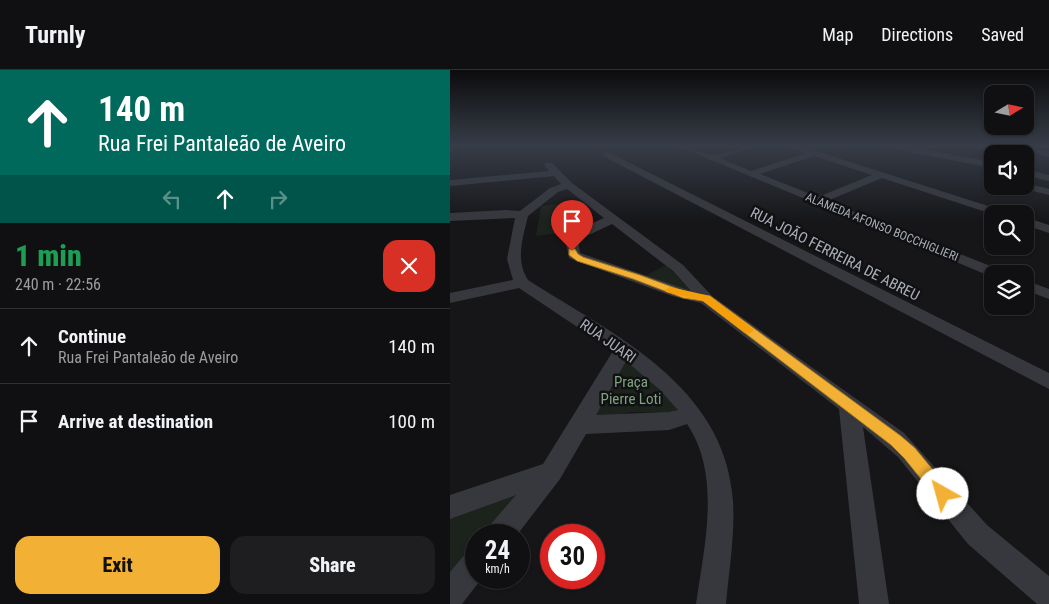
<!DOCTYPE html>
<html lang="en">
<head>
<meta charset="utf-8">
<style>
	body { margin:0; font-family:"Roboto Condensed",sans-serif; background:#1e1e20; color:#f1f3f6; height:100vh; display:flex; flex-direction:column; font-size:19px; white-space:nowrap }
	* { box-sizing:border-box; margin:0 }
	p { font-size:16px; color:#9c9d9f }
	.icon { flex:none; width:28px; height:28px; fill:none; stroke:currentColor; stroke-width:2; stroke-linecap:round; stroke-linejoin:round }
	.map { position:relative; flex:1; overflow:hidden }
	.details { display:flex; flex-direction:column; background:#101012; width:450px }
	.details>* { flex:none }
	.hud { background:#00695c; color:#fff; overflow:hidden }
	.needle { width:32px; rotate:80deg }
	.buttons { position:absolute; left:534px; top:15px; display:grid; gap:10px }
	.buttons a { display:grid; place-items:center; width:50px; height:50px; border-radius:10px; background:#101012; box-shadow:0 1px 4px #0004,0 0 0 1px #303032; font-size:25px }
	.speed { position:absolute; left:15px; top:454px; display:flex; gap:10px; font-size:25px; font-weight:700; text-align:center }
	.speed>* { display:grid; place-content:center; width:65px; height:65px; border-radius:50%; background:#101012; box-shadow:0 1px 4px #0004,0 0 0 1px #303032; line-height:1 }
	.speed small { font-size:12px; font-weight:400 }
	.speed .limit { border:8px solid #d22; background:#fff; color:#111 }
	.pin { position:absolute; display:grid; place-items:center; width:42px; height:42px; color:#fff; margin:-51px -21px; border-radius:50% 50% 50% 0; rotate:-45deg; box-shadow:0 0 5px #0007 }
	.pin .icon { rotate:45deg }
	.me { position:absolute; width:55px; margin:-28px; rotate:322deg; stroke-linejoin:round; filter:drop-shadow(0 0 4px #0008) }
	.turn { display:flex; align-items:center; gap:18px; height:105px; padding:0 15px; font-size:22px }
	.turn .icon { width:65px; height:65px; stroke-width:2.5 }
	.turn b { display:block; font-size:35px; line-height:42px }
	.lanes { display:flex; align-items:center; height:48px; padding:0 15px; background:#0003; justify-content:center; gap:25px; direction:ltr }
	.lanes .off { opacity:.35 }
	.round { display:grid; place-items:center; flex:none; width:52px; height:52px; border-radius:15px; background:#1e1e20 }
	.summary { display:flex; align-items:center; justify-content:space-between; height:85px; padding:0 15px }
	h1 { font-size:30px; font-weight:800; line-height:38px; color:#1e9e55 }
	.cta { display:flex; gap:10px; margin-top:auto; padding:10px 15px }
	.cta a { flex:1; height:58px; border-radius:15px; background:#f2b134; color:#111; font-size:20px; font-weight:800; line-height:58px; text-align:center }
	.cta a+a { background:#1e1e20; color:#f1f3f6 }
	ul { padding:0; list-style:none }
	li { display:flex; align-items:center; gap:15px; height:75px; padding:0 15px; border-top:1px solid #303032 }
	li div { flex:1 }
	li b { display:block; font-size:19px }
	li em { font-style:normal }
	header { display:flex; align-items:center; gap:30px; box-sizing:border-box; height:70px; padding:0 25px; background:#101012; border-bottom:1px solid #303032 }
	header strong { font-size:24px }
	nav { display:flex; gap:28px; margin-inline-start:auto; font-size:18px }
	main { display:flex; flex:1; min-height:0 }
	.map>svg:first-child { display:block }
</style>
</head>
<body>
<header>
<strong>Turnly</strong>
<nav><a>Map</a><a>Directions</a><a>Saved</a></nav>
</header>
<main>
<section class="details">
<div class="hud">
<div class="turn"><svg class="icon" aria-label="ahead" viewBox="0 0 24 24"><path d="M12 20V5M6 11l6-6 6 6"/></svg><div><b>140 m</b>Rua Frei Pantaleão de Aveiro</div></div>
<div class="lanes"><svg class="icon off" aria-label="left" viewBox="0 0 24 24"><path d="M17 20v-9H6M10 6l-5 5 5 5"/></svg><svg class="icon" aria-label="ahead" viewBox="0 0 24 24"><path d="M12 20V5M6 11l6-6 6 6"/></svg><svg class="icon off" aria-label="right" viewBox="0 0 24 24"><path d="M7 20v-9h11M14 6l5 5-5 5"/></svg></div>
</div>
<div class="summary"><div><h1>1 min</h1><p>240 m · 22:56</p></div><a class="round" style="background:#d93025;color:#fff"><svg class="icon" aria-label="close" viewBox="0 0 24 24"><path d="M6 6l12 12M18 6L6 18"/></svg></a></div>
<ul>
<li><svg class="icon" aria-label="ahead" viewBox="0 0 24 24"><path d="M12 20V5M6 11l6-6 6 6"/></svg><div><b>Continue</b><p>Rua Frei Pantaleão de Aveiro</p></div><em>140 m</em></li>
<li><svg class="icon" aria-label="arrive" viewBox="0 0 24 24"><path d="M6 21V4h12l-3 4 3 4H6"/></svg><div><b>Arrive at destination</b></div><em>100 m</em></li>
</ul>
<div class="cta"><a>Exit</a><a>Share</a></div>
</section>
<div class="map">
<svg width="599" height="534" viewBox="0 0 599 534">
	<rect width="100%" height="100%" fill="#161618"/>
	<g fill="#1c231d">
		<path d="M119 133 117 162 86 166 91 136Z"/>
		<path d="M216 195 243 223 195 206Z"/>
		<path d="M174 288 199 308 232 343 182 342 137 350Z"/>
		<path d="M84 416 38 465H26V478L0 509V446Z"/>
	</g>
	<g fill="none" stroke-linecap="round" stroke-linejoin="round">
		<path stroke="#2c353c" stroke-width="2.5" d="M175 76H200"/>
		<g fill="#37383d" fill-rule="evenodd">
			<path d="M228 76C241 76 254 85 263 85 278 84 291 76 307 76L270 88 301 101 356 83 338 76H350L557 142 559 144H542L432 108 377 131 553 201 555 204H542V207ZM364 86 422 105 368 127 310 104Z"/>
			<path d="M441 76H457L542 92V98L445 79Z"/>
			<path d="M553 76H569L599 81V87Z"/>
			<path d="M156 81 599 303V319L153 86 152 84Z"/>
			<path d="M96 93H102L122 113 233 195 262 226 454 363 537 455 599 506V534H587L518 474 448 387 413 357 439 534H409L389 339 251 233 222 226 119 188 115 168 116 165 154 148 117 119 108 122 78 146C73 167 65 190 78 210 164 265 275 315 283 431 285 466 279 500 276 534H246C254 477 272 406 237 354L219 360 136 364 110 409 67 465H37L40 455 66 425 0 449V425L93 394 163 281 69 218 0 233V223L63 210 57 189 65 148 0 151V143L56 140 70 141 100 118 111 114 104 106 0 116V110L99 101 94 95ZM162 154 223 201 241 221 130 183 128 170ZM176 291 209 319 228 340 219 342 146 345Z"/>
			<path d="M575 99 599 105V111L575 105Z"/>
			<path d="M575 113 599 119V125L571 118 570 116H575Z"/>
			<path d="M575 147 599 155V163L575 155Z"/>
			<path d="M575 210 599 219V229L575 220Z"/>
			<path d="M26 479V508H32L12 534H0V502L16 483Z"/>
		</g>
	</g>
	<linearGradient id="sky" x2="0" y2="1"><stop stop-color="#0c0c0d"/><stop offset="0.5" stop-color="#363c48"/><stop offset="1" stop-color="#363c48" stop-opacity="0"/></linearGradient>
	<rect width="599" height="151" fill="url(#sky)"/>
	<path fill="#f2b134" stroke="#9d7322" d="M119 179H125L128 184 133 187 190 205 239 223 260 226 451 366 465 378 499 419 502 424 499 430 493 432 488 430 454 388 441 375 253 231 233 228 183 209 127 191 119 185Z"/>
	<path fill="#f59e0b" d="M220 217 260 226 304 260 299 264 295 263 253 231 216 222 215 220Z"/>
	<g text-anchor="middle" stroke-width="5" stroke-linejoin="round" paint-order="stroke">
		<g font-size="12" fill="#a8adb8" stroke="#111113">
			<text transform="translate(432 157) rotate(22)" y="4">ALAMEDA AFONSO BOCCHIGLIERI</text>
		</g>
		<g font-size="15" fill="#a8adb8" stroke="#111113">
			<text transform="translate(385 184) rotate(27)" y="5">RUA JOÃO FERREIRA DE ABREU</text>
			<text transform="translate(158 271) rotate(35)" y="5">RUA JUARI</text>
		</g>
		<g font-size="15" fill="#7fa381" stroke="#111113">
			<text x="181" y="317">Praça<tspan x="181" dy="17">Pierre Loti</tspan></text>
		</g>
	</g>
</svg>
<div class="buttons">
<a><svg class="needle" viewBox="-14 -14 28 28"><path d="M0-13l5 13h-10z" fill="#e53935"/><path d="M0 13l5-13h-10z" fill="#9c9d9f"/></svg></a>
<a><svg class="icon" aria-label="sound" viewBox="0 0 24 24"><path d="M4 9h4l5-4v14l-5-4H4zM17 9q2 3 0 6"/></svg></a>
<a><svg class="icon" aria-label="search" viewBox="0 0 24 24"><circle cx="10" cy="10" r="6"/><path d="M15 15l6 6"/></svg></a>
<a><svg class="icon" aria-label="layers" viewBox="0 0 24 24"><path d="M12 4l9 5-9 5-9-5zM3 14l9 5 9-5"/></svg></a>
</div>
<div class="speed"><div>24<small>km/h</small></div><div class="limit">30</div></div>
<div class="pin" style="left:122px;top:181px;background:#d93025"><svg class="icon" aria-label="arrive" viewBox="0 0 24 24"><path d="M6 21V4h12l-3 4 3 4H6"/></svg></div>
<svg class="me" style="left:493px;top:424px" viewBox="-20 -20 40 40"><circle r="19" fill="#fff"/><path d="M0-13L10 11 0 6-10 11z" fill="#f2b134"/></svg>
</div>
</main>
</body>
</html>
